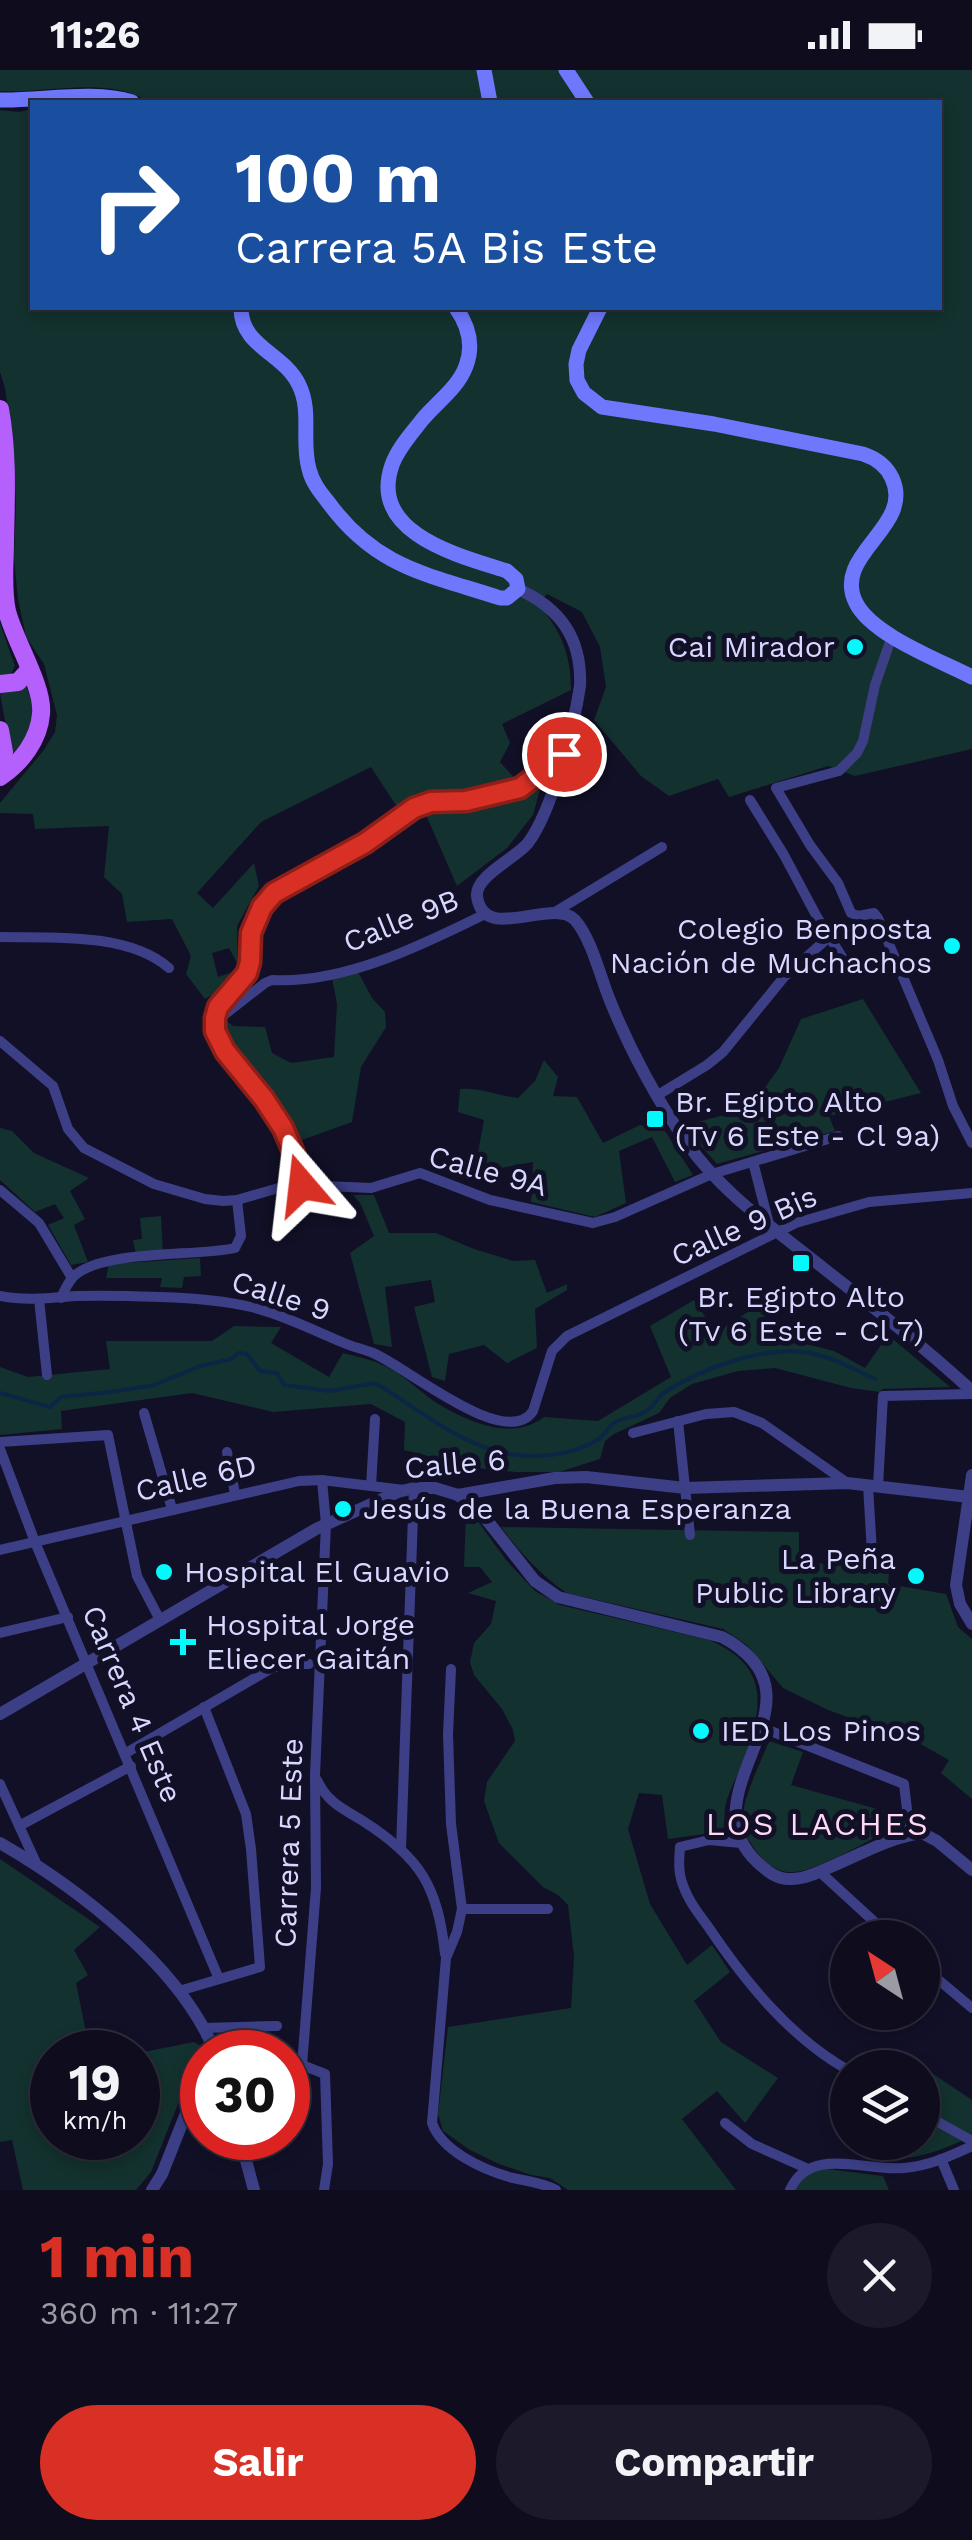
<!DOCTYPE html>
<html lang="es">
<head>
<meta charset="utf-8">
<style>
	body { margin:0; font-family:"Work Sans",sans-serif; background:#1c1a2a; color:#f1f3f6; height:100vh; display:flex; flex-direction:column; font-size:38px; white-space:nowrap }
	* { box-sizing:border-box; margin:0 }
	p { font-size:32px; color:#9b9ba4 }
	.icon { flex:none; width:55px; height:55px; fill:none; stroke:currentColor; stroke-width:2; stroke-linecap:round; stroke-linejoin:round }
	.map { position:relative; height:2120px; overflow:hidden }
	.details { display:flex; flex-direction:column; background:#0e0c1d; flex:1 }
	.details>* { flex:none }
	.banner { position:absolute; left:30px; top:30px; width:912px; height:210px; border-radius:0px; box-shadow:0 5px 15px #0003,0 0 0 2px #2e2c3b; background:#1a4fa0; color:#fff; overflow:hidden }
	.needle { width:65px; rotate:324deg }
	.buttons { position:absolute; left:830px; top:1850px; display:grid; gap:20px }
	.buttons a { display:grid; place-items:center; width:110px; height:110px; border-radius:50%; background:#0e0c1d; box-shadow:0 5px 15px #0003,0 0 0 2px #2e2c3b; font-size:50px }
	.speed { position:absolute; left:30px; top:1960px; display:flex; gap:20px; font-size:50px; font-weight:700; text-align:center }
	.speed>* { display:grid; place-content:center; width:130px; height:130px; border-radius:50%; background:#0e0c1d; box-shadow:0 5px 15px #0003,0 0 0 2px #2e2c3b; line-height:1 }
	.speed small { font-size:25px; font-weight:400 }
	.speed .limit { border:15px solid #d22; background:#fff; color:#111 }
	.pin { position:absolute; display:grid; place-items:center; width:85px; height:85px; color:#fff; margin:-42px; border:5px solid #fff; border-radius:50%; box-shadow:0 2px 10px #0007 }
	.me { position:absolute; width:110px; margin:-55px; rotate:343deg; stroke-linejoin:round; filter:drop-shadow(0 0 8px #0008) }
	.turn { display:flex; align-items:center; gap:35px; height:210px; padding:0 40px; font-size:45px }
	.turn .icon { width:130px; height:130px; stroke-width:2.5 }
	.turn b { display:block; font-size:70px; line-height:85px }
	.round { display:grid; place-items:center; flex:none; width:105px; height:105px; border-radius:52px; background:#1c1a2a }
	.headline { display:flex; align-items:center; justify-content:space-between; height:170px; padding:0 40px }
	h1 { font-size:60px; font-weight:700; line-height:75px; color:#d93025 }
	.cta { display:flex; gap:20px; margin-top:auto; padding:20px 40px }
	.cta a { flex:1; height:115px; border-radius:60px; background:#d93025; color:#fff; font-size:40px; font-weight:700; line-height:115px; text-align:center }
	.cta a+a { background:#1c1a2a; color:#f1f3f6 }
	.status { display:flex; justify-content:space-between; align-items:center; height:70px; padding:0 50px; background:#0e0c1d; direction:ltr }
	.status svg { height:28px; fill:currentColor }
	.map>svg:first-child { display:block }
</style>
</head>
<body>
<div class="status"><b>11:26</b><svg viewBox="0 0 49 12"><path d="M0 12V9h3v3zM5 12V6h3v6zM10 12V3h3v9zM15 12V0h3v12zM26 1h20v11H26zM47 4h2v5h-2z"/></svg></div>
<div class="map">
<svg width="972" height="2120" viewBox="0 0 972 2120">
	<rect width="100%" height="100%" fill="#121027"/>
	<g fill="#13312e">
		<path d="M0 0H972V679L855 706 828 696 729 727 718 709 669 726 641 706 594 650 606 617 600 577 582 542 547 524 538 534C561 560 571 585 571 620L502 654 510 673 500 692 517 711 533 700 525 677 557 659 533 745 507 778 457 816 420 731 399 740 371 697 261 752 197 823 213 838 254 793 259 816 237 856 238 895 229 878 212 883 218 907 233 902 222 919 205 929 186 904 191 886 172 849 127 852 122 824 104 807 109 756 35 759 33 744 0 743V733L43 681 55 662 57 645 44 594 26 567 18 529 14 489 16 434 12 370 5 318 0 302V40L19 42 32 39V238H940V32H149C107 5 47 24 0 21Z"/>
		<path d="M0 553 15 596 11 604 0 609Z"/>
		<path d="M25 612C40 655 34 653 12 689L0 623 16 620Z"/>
		<path d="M357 900 372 928 385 942 386 957 361 997 352 1052 299 1071 272 1027 225 971 219 957 225 950 233 956 265 957 272 983 291 993 334 987 337 934 332 908Z"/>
		<path d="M863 929 921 1023 829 1046 835 1061 717 1094 683 1056 750 1038 779 998 801 949Z"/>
		<path d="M544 990 558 1007 553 1026 577 1027 603 1073 640 1055 665 1061 693 1105 675 1112 652 1067 619 1081 626 1133 595 1147 531 1132 533 1092 474 1103 484 1050 458 1042 460 1019C477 1017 500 1026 518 1028L535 1011Z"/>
		<path d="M0 1058 12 1061 34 1083 89 1108 70 1121 85 1149 74 1155 88 1192 71 1195 48 1155 64 1148 55 1134 35 1142 0 1110Z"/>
		<path d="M353 1125H374L389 1163H436L474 1179 513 1191 535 1190 547 1223 567 1214V1220L535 1239 537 1278 507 1293 484 1275 449 1284 445 1311 432 1307 414 1237 435 1232 431 1210 385 1217 392 1277 374 1274 350 1183 374 1166 360 1133Z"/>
		<path d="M161 1146 163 1183 136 1185 133 1170 142 1169 140 1148Z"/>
		<path d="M200 1188 201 1206 184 1207 182 1218 160 1217 162 1208H106L109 1194Z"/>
		<path d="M775 1224 780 1241 771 1265 834 1281 865 1298 888 1265 950 1317 882 1319 880 1322 851 1318 775 1298 738 1301 692 1314 670 1328 659 1343 614 1364 605 1371 600 1389 559 1402H516L476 1398 404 1380 405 1352 371 1334 273 1342 192 1323 61 1341 62 1359 0 1365V1297L28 1307 110 1299 106 1271H212L234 1256 281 1257 271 1273 329 1307 343 1283C359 1287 374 1290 389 1298 408 1308 422 1324 440 1335 471 1353 513 1371 544 1347L598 1351 671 1307 650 1256 694 1230 716 1263Z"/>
		<path d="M466 1443 477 1450 506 1490 535 1521 560 1535 709 1570C776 1598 761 1645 739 1701 734 1712 727 1726 725 1738 724 1745 725 1754 725 1761L668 1769 662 1725 639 1723 628 1759 650 1834 687 1895 712 1875 730 1902 694 1931 721 1972 778 2008 745 2053 717 2021 682 2049 736 2120H568L550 2108 531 2105 499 2094 470 2080 443 2061 438 2044 448 1957 571 1938 574 1887 568 1835 558 1825 543 1817 499 1773 484 1731 487 1712 515 1671 513 1660 502 1639 474 1605 470 1592 474 1573 491 1554 496 1531 468 1523 492 1512 480 1497H464Z"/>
		<path d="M501 1457 799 1462V1494L890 1492 888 1514 946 1524 958 1557 972 1569V1729L941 1703 949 1690 917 1672 828 1640 783 1618 747 1575 723 1559 567 1523C540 1505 521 1483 501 1457Z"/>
		<path d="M769 1671 803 1682 791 1715 895 1744 900 1754C875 1767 818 1801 794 1802 780 1803 769 1796 760 1786 752 1776 744 1765 743 1752 741 1730 761 1692 769 1671Z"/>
		<path d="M0 1789 100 1857 74 1880 88 1905 76 1913 90 1982H52V2068H138V1983L194 1972 201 1976 151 2102 136 2120H23L12 2070 0 2072Z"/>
		<path d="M930 2002 972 2030V2066C943 2080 918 2089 886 2090L899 2073 922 2072 924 2037 923 2035V2006Z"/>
		<path d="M819 2098 883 2106 889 2120H795L805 2105Z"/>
	</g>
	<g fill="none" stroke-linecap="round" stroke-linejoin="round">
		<path stroke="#0b2545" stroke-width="4" d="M0 1323 50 1337 61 1327 111 1322 155 1315 197 1297 231 1289 239 1283 247 1284 260 1301 277 1303 284 1315 330 1321 375 1313C418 1338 458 1375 510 1384 538 1389 574 1385 599 1369 605 1365 608 1357 614 1353 622 1347 635 1348 643 1343 653 1339 656 1328 665 1322 701 1299 760 1277 803 1282 829 1285 852 1298 875 1309"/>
		<g stroke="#3c3f86" stroke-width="10">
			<path d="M892 566 875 615 863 671 857 683 839 701 776 718 810 775 838 813 851 843 858 846 874 843 878 848 938 990 953 1036 972 1073"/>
			<path d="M750 730 784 785 817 847 847 895"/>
			<path d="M555 842 662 777"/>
			<path d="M0 867C51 868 128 862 169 898"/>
			<path d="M215 952 265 913 272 910C344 914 422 875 485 844"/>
			<path d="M0 971 53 1016 68 1059 84 1078 154 1114 205 1129 223 1131 237 1130 282 1117 302 1115 371 1118 420 1103 490 1130 593 1153 615 1147 712 1104 838 1066"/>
			<path d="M658 1025 707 995 723 982 784 907 829 867"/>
			<path d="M753 1092 769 1154"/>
			<path d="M302 1115 290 1071 283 1058 264 1029 225 981 215 961V948L218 937 247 903 250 892 251 863 261 837 274 823 365 773 414 738 431 732 466 731 520 718 563 685"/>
			<path d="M0 1120 39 1153 72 1208"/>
			<path d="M0 1226C26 1231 50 1228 76 1226 104 1225 132 1226 160 1227 190 1228 222 1230 251 1237 283 1245 313 1260 344 1273 353 1277 363 1279 373 1283 404 1295 506 1382 533 1341L552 1281 567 1266 796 1153 869 1132 972 1123"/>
			<path d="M61 1228C64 1221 68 1213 73 1207 101 1179 196 1187 235 1178L241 1166 237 1130"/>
			<path d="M39 1229 47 1305"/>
			<path d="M144 1343 172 1439"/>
			<path d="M678 1351 690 1465"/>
			<path d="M633 1363 706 1344 734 1342 762 1353 846 1412"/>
			<path d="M0 1372 108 1365 137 1506 160 1550"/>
			<path d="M0 1379 35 1472 219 1909"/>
			<path d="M227 1382 235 1424"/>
			<path d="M322 1410 326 1454 315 1705 316 1818 302 1995 325 2004 328 2094 324 2120"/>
			<path d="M868 1415 872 1483"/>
			<path d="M371 1416 375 1349"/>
			<path d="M878 1416 883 1326 972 1324"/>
			<path d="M0 1480 299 1411 322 1410 404 1420"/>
			<path d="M0 1563 68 1547"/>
			<path d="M451 1599 448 1664 451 1754 462 1839 457 1862 446 1888 432 2053C442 2081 482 2099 509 2107 525 2111 541 2112 556 2120"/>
			<path d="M763 1658 904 1714 910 1765"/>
			<path d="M126 1683 272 1598 286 1594H309"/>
			<path d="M317 1710C327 1732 343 1739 363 1751 421 1788 438 1817 445 1884"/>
			<path d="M0 1714 37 1795"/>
			<path d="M19 1756 131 1696"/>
			<path d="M741 1773 709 1770 680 1777C679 1790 678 1803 683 1815 688 1830 698 1843 707 1855 744 1910 789 1967 848 2000"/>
			<path d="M401 1779 414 1418"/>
			<path d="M820 1802 892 1868"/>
			<path d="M462 1839H548"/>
			<path d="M922 1896 972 1938"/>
			<path d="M179 1921 260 1897 251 1779 246 1744 204 1637"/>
			<path d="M203 1958 277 1956"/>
			<path d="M922 2043 972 2071"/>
			<path d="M725 2053 752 2074 806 2098"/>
			<path d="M941 2089 954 2120"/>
			<path d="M790 2120C810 2075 866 2102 904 2098 929 2096 950 2086 972 2076"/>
		</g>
		<g stroke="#3c3f86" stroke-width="12">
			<path d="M518 519C560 538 582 568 580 616 574 656 552 741 528 773 516 788 475 806 477 826 483 875 553 826 575 850 592 869 601 910 611 933 630 980 658 1032 687 1073 718 1118 765 1152 808 1186 864 1230 920 1273 972 1321"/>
			<path d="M972 1405 956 1515 960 1534 972 1554"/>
			<path d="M458 1425 482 1444 535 1511 558 1527 722 1567C838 1629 682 1720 757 1792 767 1801 777 1810 791 1809 806 1809 821 1801 835 1795 863 1783 891 1767 922 1763L937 1771 972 1800"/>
			<path d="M0 1644 316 1459 398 1422 414 1418H435L458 1425 555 1408 586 1407 685 1418 847 1413 969 1427"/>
			<path d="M0 1773C78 1818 181 1897 215 1982"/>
			<path d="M240 2068 254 2120"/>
			<path d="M152 2120 162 2104 202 2003"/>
		</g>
		<g stroke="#6f77fd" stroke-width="15">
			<path d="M484 0 490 32"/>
			<path d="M566 0 587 32"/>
			<path d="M0 30C41 31 94 20 132 32"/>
			<path d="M241 238C241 277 284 283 299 315 312 341 301 371 309 399 312 412 320 422 328 432 376 498 427 504 500 528H507L518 519 516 509 507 501C460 486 368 464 392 395 398 378 412 363 422 350 437 332 458 318 466 296 474 275 468 255 456 238"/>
			<path d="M600 238 579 280 576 294 577 310 584 323 602 337 714 354 863 384C875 388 886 395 892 408 915 457 831 484 856 533 872 565 939 590 972 607"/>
		</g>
		<g stroke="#b55ffd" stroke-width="18">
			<path d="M0 339C8 383 6 427 5 471 5 494 2 519 7 541 14 570 44 617 41 644 39 670 21 693 0 707"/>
			<path d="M0 614 18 612 29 600"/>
			<path d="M0 660 4 682 0 706"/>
		</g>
	</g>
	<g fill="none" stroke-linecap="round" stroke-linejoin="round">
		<defs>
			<path id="route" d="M302 1115 293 1081 283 1058 264 1029 225 981 215 961V948L218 937 247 903 250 892 251 863 262 837 274 823 365 773 414 738 431 732 466 731 520 718 564 684"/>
		</defs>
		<use href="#route" stroke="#8d1f18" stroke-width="25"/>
		<use href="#route" stroke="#d93025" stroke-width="18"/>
	</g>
	<g fill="#05f8fc" stroke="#121027" stroke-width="4">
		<circle cx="855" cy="577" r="10"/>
		<circle cx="952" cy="876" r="10"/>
		<rect x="645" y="1039" width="20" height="20" rx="5"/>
		<rect x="791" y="1183" width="20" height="20" rx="5"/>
		<circle cx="343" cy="1439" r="10"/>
		<circle cx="164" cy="1502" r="10"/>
		<circle cx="916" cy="1506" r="10"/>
		<path d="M178 1557h10v10h10v10h-10v10h-10v-10h-10v-10h10z"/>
		<circle cx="701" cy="1661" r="10"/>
	</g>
	<g text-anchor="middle" stroke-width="10" stroke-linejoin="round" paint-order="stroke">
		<g font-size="30" fill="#d8d7ff" stroke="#121027" text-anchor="start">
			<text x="835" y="587" text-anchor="end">Cai Mirador</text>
			<text x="932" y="869" text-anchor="end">Colegio Benposta<tspan x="932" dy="34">Nación de Muchachos</tspan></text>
			<text x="675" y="1042">Br. Egipto Alto<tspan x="675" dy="34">(Tv 6 Este - Cl 9a)</tspan></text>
			<text x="801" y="1237" text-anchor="middle">Br. Egipto Alto<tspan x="801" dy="34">(Tv 6 Este - Cl 7)</tspan></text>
			<text x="363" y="1449">Jesús de la Buena Esperanza</text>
			<text x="896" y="1499" text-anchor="end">La Peña<tspan x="896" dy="34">Public Library</tspan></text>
			<text x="184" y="1512">Hospital El Guavio</text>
			<text x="206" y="1565">Hospital Jorge<tspan x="206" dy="34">Eliecer Gaitán</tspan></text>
			<text x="721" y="1671">IED Los Pinos</text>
		</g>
		<g font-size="30" fill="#d8d7ff" stroke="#121027">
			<text transform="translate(401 851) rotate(-22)" y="10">Calle 9B</text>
			<text transform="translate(488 1101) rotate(15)" y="10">Calle 9A</text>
			<text transform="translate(744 1156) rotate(-24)" y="10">Calle 9 Bis</text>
			<text transform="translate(281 1226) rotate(18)" y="10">Calle 9</text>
			<text transform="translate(455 1394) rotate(-5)" y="10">Calle 6</text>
			<text transform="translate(196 1408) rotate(-13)" y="10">Calle 6D</text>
			<text transform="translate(132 1634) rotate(67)" y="10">Carrera 4 Este</text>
			<text transform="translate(289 1773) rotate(-88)" y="10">Carrera 5 Este</text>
		</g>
		<g font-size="32" letter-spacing="2.5" fill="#ffd9f4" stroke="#121027">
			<text x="818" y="1765">LOS LACHES</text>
		</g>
	</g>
</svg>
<div class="buttons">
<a><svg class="needle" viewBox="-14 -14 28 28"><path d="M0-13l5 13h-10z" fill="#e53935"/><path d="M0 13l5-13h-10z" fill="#9b9ba4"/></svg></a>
<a><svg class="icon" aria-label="layers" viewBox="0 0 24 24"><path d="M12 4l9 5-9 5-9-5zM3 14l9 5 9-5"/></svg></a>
</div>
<div class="speed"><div>19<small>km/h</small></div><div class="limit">30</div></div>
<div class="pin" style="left:564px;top:684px;background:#d93025"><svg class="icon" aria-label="arrive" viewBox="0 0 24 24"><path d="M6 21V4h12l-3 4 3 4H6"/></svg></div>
<svg class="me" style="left:302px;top:1115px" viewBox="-20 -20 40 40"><path d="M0-17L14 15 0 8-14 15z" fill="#d93025" stroke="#fff" stroke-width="4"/></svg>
<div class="banner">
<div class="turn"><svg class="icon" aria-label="right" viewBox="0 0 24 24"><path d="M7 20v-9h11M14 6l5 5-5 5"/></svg><div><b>100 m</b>Carrera 5A Bis Este</div></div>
</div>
</div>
<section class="details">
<div class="headline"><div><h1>1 min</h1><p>360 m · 11:27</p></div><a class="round"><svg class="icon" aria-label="close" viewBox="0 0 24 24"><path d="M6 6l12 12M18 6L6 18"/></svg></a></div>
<div class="cta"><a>Salir</a><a>Compartir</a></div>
</section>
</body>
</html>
